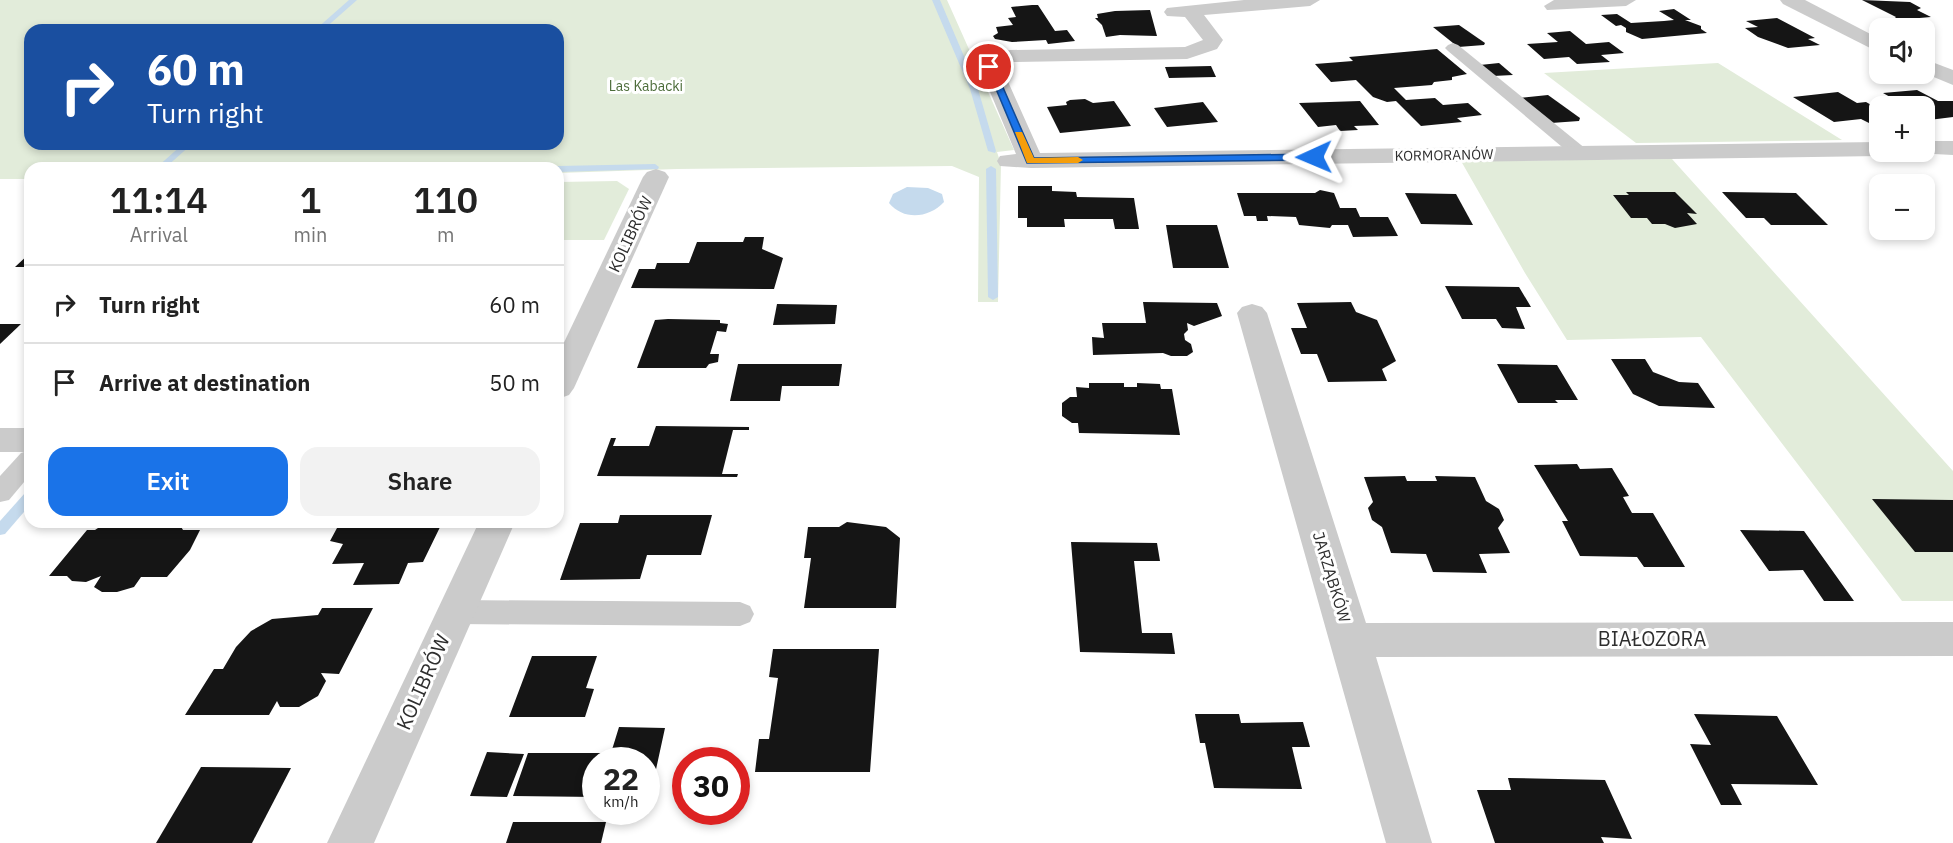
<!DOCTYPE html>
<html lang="en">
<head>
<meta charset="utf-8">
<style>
	body { margin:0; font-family:"IBM Plex Sans",sans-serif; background:#f2f2f2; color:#222; height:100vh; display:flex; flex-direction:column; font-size:22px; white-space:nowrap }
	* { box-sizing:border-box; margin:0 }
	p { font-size:20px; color:#767676 }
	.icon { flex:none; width:33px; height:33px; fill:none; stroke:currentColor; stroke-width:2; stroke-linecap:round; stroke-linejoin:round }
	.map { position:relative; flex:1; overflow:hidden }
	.drawer { position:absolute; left:24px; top:162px; width:540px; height:366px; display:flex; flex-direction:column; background:#fff; border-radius:18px; box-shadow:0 3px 9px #0003 }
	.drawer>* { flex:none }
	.banner { position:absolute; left:24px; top:24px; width:540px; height:126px; border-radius:18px; box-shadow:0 3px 9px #0003; background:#1a4fa0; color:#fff; overflow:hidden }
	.buttons { position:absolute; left:1869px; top:18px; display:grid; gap:12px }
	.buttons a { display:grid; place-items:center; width:66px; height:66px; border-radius:12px; background:#fff; box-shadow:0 3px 9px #0003; font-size:30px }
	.speed { position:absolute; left:582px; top:747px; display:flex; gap:12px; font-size:30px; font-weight:700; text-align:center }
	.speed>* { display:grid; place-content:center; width:78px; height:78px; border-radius:50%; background:#fff; box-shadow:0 3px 9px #0003; line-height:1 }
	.speed small { font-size:15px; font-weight:400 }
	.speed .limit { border:9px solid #d22; background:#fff; color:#111 }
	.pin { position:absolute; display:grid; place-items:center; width:51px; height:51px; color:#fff; margin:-26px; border:3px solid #fff; border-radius:50%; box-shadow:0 2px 6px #0007 }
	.me { position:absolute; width:66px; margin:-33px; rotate:269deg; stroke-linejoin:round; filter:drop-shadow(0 0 4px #0008) }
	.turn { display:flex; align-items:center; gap:21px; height:126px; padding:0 24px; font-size:27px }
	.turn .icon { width:78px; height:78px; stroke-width:2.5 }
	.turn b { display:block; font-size:42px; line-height:51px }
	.eta { display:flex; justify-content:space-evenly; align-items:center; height:102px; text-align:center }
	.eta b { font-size:36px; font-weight:600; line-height:42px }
	.button { display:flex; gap:12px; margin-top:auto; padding:12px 24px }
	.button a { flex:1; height:69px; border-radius:18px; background:#1a73e8; color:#fff; font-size:24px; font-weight:600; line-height:69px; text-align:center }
	.button a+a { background:#f2f2f2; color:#222 }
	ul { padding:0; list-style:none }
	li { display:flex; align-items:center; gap:18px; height:78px; padding:0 24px; border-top:2px solid #e0e0e0 }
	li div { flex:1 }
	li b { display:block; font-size:22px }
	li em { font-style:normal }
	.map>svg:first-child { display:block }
</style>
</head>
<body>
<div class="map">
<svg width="1953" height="843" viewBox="0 0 1953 843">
	<rect width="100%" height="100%" fill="#fff"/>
	<g fill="#e2ecda" fill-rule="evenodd">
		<path d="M0 0H947L1014 150 997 152 1001 164 998 302H978L979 177 952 166 677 169 558 173V168H30V179H0ZM30 30H558V144H30Z"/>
		<path d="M1718 63 1842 140 1636 143 1544 73Z"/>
		<path d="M1672 159 1953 471V601H1902L1701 337 1567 340 1525 273 1461 161Z"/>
		<path d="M617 181 629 189 604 240H558V182Z"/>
	</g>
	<path fill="#c5daed" d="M907 187 928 188 942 194 944 202C929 218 904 221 889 203L893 194Z"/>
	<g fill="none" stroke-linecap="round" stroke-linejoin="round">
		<g fill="#c5daed" fill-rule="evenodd">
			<path d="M349 0H357L323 30H315Z"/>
			<path d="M932 0H940L978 89 996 151 995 153 988 151 970 89Z"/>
			<path d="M183 144H192L165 168H156Z"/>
			<path d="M655 164 659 167 658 169 558 172V168H554L558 166Z"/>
			<path d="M991 166 996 169 998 297 993 300 988 297 986 169Z"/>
			<path d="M30 491V505L5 534 0 535V521L25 493Z"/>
		</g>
	</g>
	<g fill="#151515">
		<path d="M1862 0 1910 2 1921 8 1917 10 1931 17 1908 19 1909 22 1898 21 1894 19 1896 17Z"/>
		<path d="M1032 5H1038L1055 31 1067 30 1075 41 1048 44 1046 40 1012 42 995 39 993 36 998 33 996 27 1013 25 1008 18 1016 17 1011 7Z"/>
		<path d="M1674 9 1691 20H1685L1701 26V29L1707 33 1642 39 1626 32V28L1621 25 1616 26 1601 15 1617 14 1631 23 1664 21 1674 20 1659 11Z"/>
		<path d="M1150 10 1157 36 1120 35 1106 37 1102 25 1095 18H1098L1097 14 1115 11Z"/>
		<path d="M1777 18 1815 38 1808 39 1820 45 1788 48 1758 37 1745 28 1758 27 1746 21Z"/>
		<path d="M1459 25 1485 43 1484 45 1458 47 1433 27Z"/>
		<path d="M1570 31 1586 44 1609 42 1624 53 1601 55 1610 62 1577 64 1569 57 1544 59 1527 44 1558 42 1547 33Z"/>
		<path d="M1437 49 1467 74 1452 77V80L1434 82 1432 85 1394 88 1406 100 1435 98 1443 105 1468 103 1482 115 1457 118 1462 122 1421 126 1396 101 1387 102 1373 97 1356 80 1331 82 1315 64 1353 61 1349 57Z"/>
		<path d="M1499 63 1513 75 1493 76 1480 65Z"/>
		<path d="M1211 66 1216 77 1169 78 1165 67Z"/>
		<path d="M1917 90 1938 101H1953V117L1929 120 1924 117V106H1906L1883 93Z"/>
		<path d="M1838 92 1857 103 1866 102 1880 110V123L1871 124 1861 119 1834 122 1793 97Z"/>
		<path d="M1548 95 1580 118 1579 121 1551 123 1520 98Z"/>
		<path d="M1085 99 1093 103 1114 101 1131 126 1060 133 1047 107 1067 105 1066 102 1070 100Z"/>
		<path d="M1360 101 1379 125 1354 126 1358 130 1340 131 1336 125 1318 127 1299 103Z"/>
		<path d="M1203 102 1218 122 1167 127 1154 108Z"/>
		<path d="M1018 186H1052V191L1076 192 1077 197 1134 198 1139 229H1115L1113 219H1064L1065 227H1027V218H1018Z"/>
		<path d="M1320 190 1334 193 1340 208H1356L1360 217H1388L1398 236 1353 237 1348 225H1332L1330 228 1299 225 1296 217 1267 216 1268 221H1257L1256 216H1244L1237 193H1315Z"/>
		<path d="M1626 192H1675L1697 214 1687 213 1697 224 1675 228 1665 224H1652L1647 218H1631L1613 195H1629Z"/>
		<path d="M1722 192 1796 193 1828 225H1771L1764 218H1746Z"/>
		<path d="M1405 193 1456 194 1473 225 1421 224Z"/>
		<path d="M1166 225H1217L1229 268H1173Z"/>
		<path d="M745 237H764L762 249 783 258 774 289 631 288 639 269H655L657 263H689L697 242H743Z"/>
		<path d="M30 253V267H15Z"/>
		<path d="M1445 286 1519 287 1531 307H1516L1525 329 1502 328 1496 319H1462Z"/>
		<path d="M1143 302 1217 303 1222 316 1194 326 1187 323 1188 330 1184 334 1185 340 1191 344 1193 352 1187 356H1171L1163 353 1093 355 1092 337 1104 338 1102 323H1146Z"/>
		<path d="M1351 302 1356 312 1377 320 1396 361 1382 369 1387 381 1328 382 1317 354H1301L1291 328H1307L1297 303Z"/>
		<path d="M777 304 837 305 835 324 773 325Z"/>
		<path d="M668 319 720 320V323L728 324 726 332 717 331 710 354H719L718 362 709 364 706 368H637L655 320Z"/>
		<path d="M0 324H21L0 344Z"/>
		<path d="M1611 359H1645L1653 372 1679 382 1698 383 1715 408 1659 406 1633 394Z"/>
		<path d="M738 364H842L839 386H782L780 401H730Z"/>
		<path d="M1497 364 1557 365 1578 400H1555L1558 403H1518Z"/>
		<path d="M1089 383H1124V387H1137V383L1160 384 1161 389H1172L1180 435 1079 433 1078 423H1072L1062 416V403L1070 397H1077L1076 387 1089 388Z"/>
		<path d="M656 426 749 427V430H733L722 474H738L737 477 597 476 611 438H616L613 446H649Z"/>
		<path d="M1577 464 1580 469 1612 468 1629 496 1623 497 1632 513H1653L1685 567H1644L1637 557 1580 556 1562 521H1568L1534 465Z"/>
		<path d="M1405 476 1407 481H1437L1435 476 1475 477 1486 501 1499 509 1504 520 1498 528 1510 553 1479 554 1487 573 1433 572 1426 554 1391 553 1382 527 1372 520 1368 508 1373 502 1364 477Z"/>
		<path d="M1872 499 1953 500V552H1915Z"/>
		<path d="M620 515H712L701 555H647L640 579 560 580 580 523H618Z"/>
		<path d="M107 522H183L180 525 183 530H200L190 550 167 577H141L134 587 117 592H102L94 587 101 576 86 582 72 581 67 576H49L87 530H95Z"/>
		<path d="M354 522H422L442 523 423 562 408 563 399 584 353 585 364 563 332 564 343 544 330 541 337 528Z"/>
		<path d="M847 522 886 527 900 538 896 608H804L811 558H804L808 527H839Z"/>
		<path d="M1740 530 1804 531 1854 601H1824L1803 570 1769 571Z"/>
		<path d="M1071 542 1157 543 1160 561H1134L1142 633H1172L1175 654 1080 652Z"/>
		<path d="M322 608H373L339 674 321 673 326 681 318 696 299 707H280L277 701 269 715H185L214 669H223L236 647 251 631 272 619 318 615Z"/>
		<path d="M773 649H879L870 772H755L759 739H769L778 678 769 677Z"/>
		<path d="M532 656H597L586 688 594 689 585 717H509Z"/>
		<path d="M1195 714H1239L1241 723 1303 722 1310 747H1292L1302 789 1214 788 1205 743H1200Z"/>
		<path d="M1694 714 1777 716 1818 785 1731 784 1742 805H1721L1690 744 1711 745Z"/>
		<path d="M619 727 665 728 650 797H646V760H596V797L513 796 528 753H611Z"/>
		<path d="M487 752 524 754 507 797 470 796Z"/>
		<path d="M201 767 291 768 252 843H156Z"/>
		<path d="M1508 778 1605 780 1632 839 1601 837 1604 843H1495L1477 790H1511Z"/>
		<path d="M513 822H606L601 843H506Z"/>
	</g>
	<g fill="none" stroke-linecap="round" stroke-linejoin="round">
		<g fill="#cbcbcb" fill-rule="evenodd">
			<path d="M1453 43 1458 45 1586 149 1589 153 1586 157H1574L1448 51 1445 48 1448 45Z"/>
			<path d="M30 450V475L9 500 0 502V476L21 453Z"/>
			<path d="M456 600 740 602 750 606 754 614 750 622 740 626 456 624 446 620 442 612 446 604Z"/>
		</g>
		<g fill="#cbcbcb" fill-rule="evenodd">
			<path d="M1244 0H1320L1310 6 1204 15 1223 40 1217 49 1187 59 1012 62 1001 66 1040 153 1880 142V152H1890L1880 156 1031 168 1000 166 997 161 1000 156 1016 154 978 63 981 58 1010 50 1185 47 1203 40 1185 17 1167 16 1164 12 1167 8Z"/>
			<path d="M1554 0H1636L1626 6 1547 10 1544 6Z"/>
			<path d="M1780 0H1805L1880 39V53L1783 4Z"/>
			<path d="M1924 59 1953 70V85L1924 73Z"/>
			<path d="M1924 141H1953V155L1915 153 1924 152Z"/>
			<path d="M656 169 665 172 669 177 574 388 569 395 558 399V355L643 177 647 172Z"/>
			<path d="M1252 304 1262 307 1267 313 1366 623 1953 622V656L1376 657 1432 843H1386L1237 313 1242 307Z"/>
			<rect x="0" y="428" width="30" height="24"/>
			<path d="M479 522H515L374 843H327Z"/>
		</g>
	</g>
	<path fill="#1a73e8" stroke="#114b97" stroke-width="1.5" d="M986 65 994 67 1034 158 1314 154 1319 157 1314 160 1027 163Z"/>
	<path fill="#f59e0b" d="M1015 132H1022L1034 158 1078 157 1083 160 1078 163H1027Z"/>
	<g text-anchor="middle" stroke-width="6" stroke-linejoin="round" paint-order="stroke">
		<g font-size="14" fill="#4c6c39" stroke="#fff">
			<text x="646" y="91">Las Kabacki</text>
		</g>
		<g font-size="14" fill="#2e2e2e" stroke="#fff">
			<text transform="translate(1444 155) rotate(-1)" y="5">KORMORANÓW</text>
		</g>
		<g font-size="16" fill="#2e2e2e" stroke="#fff">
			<text transform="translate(630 234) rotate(-65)" y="6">KOLIBRÓW</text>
			<text transform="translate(1332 577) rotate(73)" y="6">JARZĄBKÓW</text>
		</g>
		<g font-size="20" fill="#2e2e2e" stroke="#fff">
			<text x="1652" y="646">BIAŁOZORA</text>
			<text transform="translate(423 682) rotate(-66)" y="7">KOLIBRÓW</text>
		</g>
	</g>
</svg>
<div class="buttons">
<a><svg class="icon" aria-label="sound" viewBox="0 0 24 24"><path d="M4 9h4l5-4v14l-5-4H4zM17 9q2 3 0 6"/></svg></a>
<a>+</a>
<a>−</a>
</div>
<div class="speed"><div>22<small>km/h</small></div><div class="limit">30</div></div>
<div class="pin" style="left:989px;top:67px;background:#d93025"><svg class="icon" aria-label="arrive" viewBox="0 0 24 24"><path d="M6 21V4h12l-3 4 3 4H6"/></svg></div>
<svg class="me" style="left:1314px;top:157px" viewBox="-20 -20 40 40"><path d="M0-17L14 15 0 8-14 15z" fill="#1a73e8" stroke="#fff" stroke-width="4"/></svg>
<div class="banner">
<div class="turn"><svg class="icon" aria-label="right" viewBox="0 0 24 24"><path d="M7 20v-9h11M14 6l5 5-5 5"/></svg><div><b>60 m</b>Turn right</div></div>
</div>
<section class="drawer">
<div class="eta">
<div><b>11:14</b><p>Arrival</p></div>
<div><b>1</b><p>min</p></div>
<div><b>110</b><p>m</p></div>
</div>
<ul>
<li><svg class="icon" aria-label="right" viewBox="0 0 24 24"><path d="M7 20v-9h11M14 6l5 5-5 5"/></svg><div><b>Turn right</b></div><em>60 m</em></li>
<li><svg class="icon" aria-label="arrive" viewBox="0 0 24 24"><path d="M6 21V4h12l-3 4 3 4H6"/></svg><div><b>Arrive at destination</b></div><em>50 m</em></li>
</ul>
<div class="button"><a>Exit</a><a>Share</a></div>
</section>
</div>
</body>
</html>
